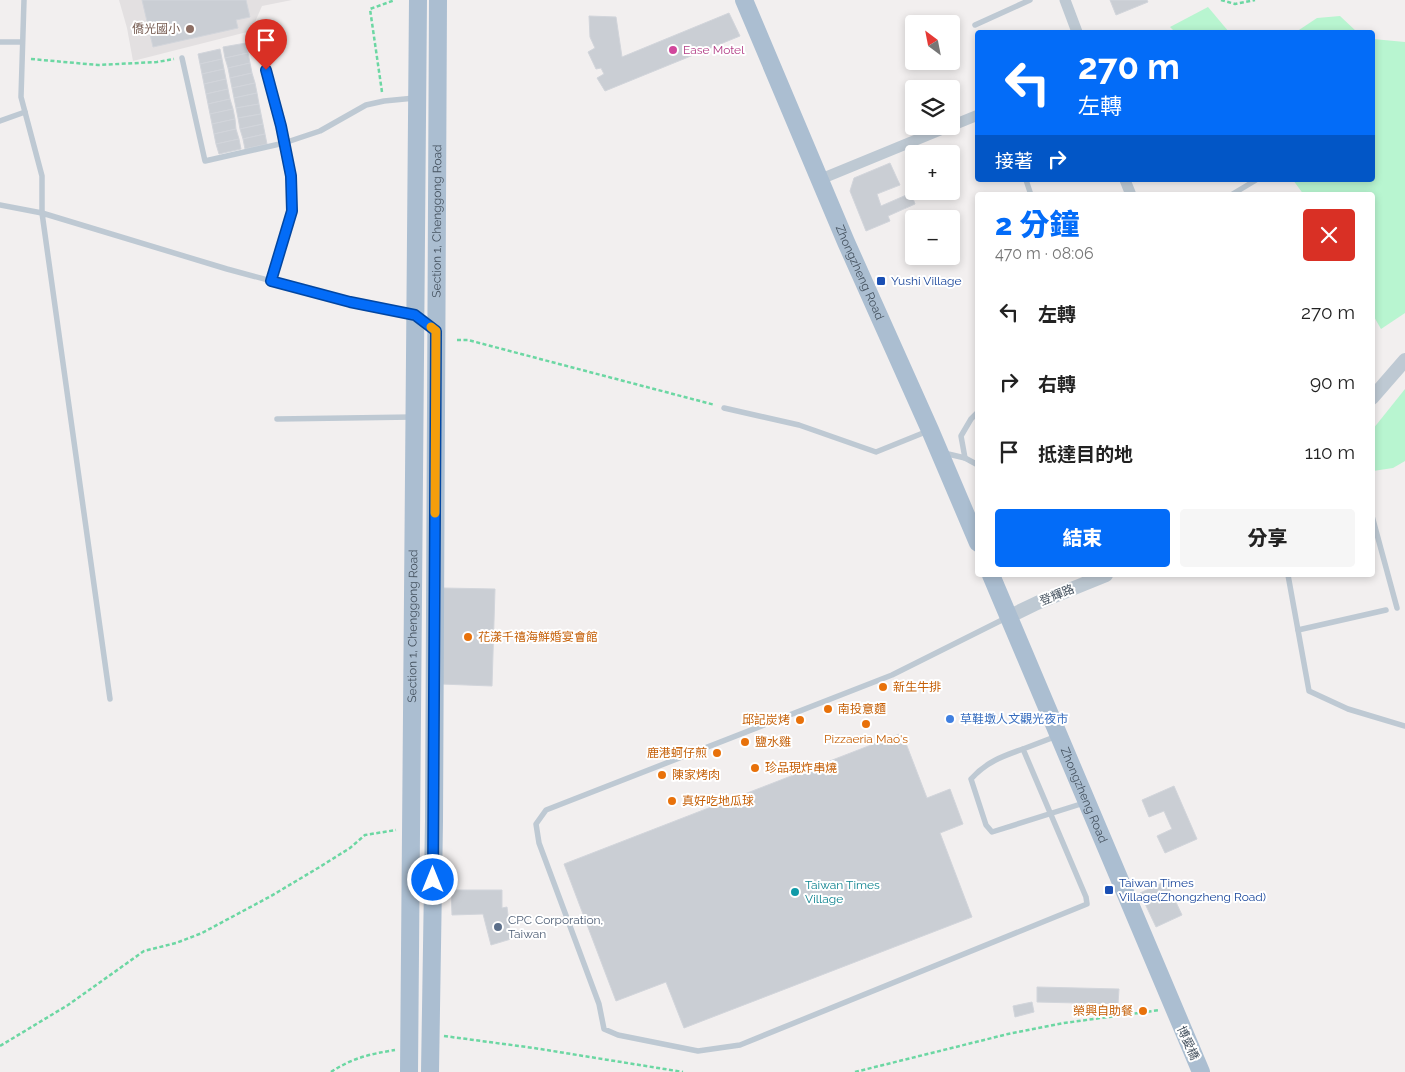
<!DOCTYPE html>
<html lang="zh-TW">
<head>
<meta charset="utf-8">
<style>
	body { margin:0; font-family:Raleway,"Noto Sans TC",sans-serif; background:#f6f6f6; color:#222; height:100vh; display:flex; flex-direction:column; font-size:19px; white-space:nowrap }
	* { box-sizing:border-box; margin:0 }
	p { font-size:16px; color:#767676 }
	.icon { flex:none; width:28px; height:28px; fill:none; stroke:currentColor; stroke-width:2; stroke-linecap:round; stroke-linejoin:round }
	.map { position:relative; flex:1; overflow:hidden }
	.drawer { position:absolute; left:975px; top:192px; width:400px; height:385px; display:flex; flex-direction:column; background:#fff; border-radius:5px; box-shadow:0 2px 8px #0003 }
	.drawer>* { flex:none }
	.guide { position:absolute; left:975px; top:30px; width:400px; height:152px; border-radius:5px; box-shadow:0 2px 8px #0003; background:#036cf8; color:#fff; overflow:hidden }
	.needle { width:32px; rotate:328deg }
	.controls { position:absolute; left:905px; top:15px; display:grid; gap:10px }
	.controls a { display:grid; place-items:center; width:55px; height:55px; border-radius:5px; background:#fff; box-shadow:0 2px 8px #0003; font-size:25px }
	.pin { position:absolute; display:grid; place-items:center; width:42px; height:42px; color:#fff; margin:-51px -21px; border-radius:50% 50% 50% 0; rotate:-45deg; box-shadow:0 0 5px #0007 }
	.pin .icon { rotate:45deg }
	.me { position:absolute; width:55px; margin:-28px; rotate:0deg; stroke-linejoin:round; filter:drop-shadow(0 0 4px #0008) }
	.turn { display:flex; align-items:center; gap:18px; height:105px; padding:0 20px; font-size:22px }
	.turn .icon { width:65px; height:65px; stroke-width:2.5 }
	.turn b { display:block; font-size:35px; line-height:42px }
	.then { display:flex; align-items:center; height:48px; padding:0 20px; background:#0003; gap:10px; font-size:19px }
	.round { display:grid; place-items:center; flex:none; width:52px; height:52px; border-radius:5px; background:#f6f6f6 }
	.head { display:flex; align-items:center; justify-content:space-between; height:85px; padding:0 20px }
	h1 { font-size:30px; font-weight:800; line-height:38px; color:#036cf8 }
	.primary-button { display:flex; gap:10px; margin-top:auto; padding:10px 20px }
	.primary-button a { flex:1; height:58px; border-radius:5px; background:#036cf8; color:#fff; font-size:20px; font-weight:800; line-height:58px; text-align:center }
	.primary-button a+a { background:#f6f6f6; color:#222 }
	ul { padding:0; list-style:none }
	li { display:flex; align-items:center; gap:15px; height:70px; padding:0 20px }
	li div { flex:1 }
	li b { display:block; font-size:19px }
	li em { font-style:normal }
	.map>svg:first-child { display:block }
</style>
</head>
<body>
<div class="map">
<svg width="1405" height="1072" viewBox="0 0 1405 1072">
	<rect width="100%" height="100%" fill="#f2efef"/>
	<path fill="#e3e0e1" d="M119 0H292L262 6 251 31 133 61 127 28Z"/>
	<g fill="#b8f5d0">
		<path d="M1208 7 1229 32H1175L1170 27Z"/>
		<path d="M1340 16 1357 32H1296L1317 18Z"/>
		<path d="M1373 39 1405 42V313L1381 329 1373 315 1372 195H1304L1293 180H1372Z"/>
		<path d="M1405 389V461L1393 468 1373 471V429Z"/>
	</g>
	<g fill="#caced4" stroke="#d2d5db">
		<path d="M142 0H246L250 17 236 20 238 28 153 47Z"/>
		<path d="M1110 0H1147L1148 2 1116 15Z"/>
		<path d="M729 13 740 36 605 91 597 78 604 74 601 68 596 69 588 52 595 48 590 37 589 16 616 17 622 57Z"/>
		<path d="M246 43 248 53 225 58 223 47Z"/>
		<path d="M220 49 222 59 200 64 198 54Z"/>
		<path d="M248 53 250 63 228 68 225 58Z"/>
		<path d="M222 59 224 69 202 74 200 64Z"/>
		<path d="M250 63 252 73 230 78 228 68Z"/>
		<path d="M224 69 226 79 204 84 202 74Z"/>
		<path d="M252 73 255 83 232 88 230 78Z"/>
		<path d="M226 79 228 89 206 94 204 84Z"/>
		<path d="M255 83 257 93 234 98 232 88Z"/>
		<path d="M228 89 230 99 208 104 206 94Z"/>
		<path d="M257 93 259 104 236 108 234 98Z"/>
		<path d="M230 99 233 109 210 114 208 104Z"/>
		<path d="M259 104 261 114 238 118 236 108Z"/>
		<path d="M233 109 235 119 212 124 210 114Z"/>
		<path d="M261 114 263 124 240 129 238 118Z"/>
		<path d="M235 119 236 129 214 134 212 124Z"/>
		<path d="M263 124 265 134 243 139 240 129Z"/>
		<path d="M236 129 239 139 216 144 214 134Z"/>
		<path d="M265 134 267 144 245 149 243 139Z"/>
		<path d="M239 139 241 149 219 154 216 144Z"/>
		<path d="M890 163 900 185 877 194 881 206 911 193 915 204 888 216 890 221 866 231 850 191 854 178Z"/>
		<path d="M443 588 495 589 492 686 441 684Z"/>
		<path d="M902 733 927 798 950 789 963 824 940 833 972 917 684 1028 666 982 616 1001 564 864Z"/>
		<path d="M1174 786 1197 839 1165 853 1157 836 1172 829 1164 811 1149 817 1142 800Z"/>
		<path d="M1166 881 1182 915 1156 927 1140 893Z"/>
		<path d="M451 890H502V908L507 907 511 939 491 945 483 914 452 915Z"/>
		<path d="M1037 987 1119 989 1118 1004 1037 1002Z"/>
		<path d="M1032 1002 1034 1012 1015 1017 1013 1006Z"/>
	</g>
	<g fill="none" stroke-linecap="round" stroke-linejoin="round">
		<g stroke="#6cd7a3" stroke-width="2.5" stroke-dasharray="4 2.5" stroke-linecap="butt">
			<path d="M1221 0 1235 4 1255 0"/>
			<path d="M31 59 98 65 157 62 174 59"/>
			<path d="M382 92 370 9 395 0"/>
			<path d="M457 340H468L715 405"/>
			<path d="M444 1036 534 1048 683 1072"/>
			<path d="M0 1046 68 1005 144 951 176 943 202 933 271 896 318 868 350 848 365 835 396 830"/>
			<path d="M331 1072C352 1058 370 1054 395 1050"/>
			<path d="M855 1072 1008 1034 1064 1023 1160 1010"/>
		</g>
		<g stroke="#bec9d3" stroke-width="5.5">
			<path d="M975 25 1030 0"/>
			<path d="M256 33 281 126 291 176 292 211 271 281"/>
			<path d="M0 42H22"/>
			<path d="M182 58 205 161 284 143 320 131 366 105 384 101 415 98"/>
			<path d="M0 121 25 112"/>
			<path d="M1026 180 1031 195"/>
			<path d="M1231 195 1256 180"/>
			<path d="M0 205 42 213V176L21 97 24 0"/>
			<path d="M724 408 799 425 876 452 928 431"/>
			<path d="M277 419 413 417"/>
			<path d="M944 453 965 458 978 465"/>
			<path d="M965 458 961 436 971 419 978 412"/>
			<path d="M1372 516 1397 608"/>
			<path d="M1288 575 1309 691 1348 709 1405 726"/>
			<path d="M1006 618 892 675 546 810 536 824 539 843 599 1004 604 1029 618 1035 698 1051 740 1045 1087 904 1086 897 1023 749 1057 736"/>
			<path d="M1298 630 1386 610"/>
			<path d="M110 699 42 213 227 269 350 302 415 315 432 328"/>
			<path d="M1023 749C1003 756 986 762 971 779L986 825 992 832 1084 803"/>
		</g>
		<g stroke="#bec9d3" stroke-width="11">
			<path d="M1065 0 1077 32"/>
			<path d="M951 126 978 115"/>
			<path d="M821 179 950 126"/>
			<path d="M1125 180 1131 195"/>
		</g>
		<g stroke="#bec9d3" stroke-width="14">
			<path d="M1372 398 1405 360"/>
			<path d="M1008 617 1037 603 1106 575"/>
		</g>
		<g stroke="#abbed1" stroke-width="18">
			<path id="s1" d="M744 0 846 242 930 430 978 543"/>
			<path id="s2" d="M991 575 1201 1072"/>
			<path id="s3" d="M409 1072 418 0"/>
			<path id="s4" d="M430 1072 434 821 438 0"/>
		</g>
	</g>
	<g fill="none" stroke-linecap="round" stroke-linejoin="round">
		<defs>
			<path id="route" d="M266 70 281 126 291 176 292 211 271 281 350 302 415 315 436 331 433 880"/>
		</defs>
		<use href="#route" stroke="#0246a1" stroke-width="12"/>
		<use href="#route" stroke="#036cf8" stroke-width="9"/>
		<path stroke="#f59e0b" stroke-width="9" d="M431 327 436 331 435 513"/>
	</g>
	<circle fill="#8d6e63" stroke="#fff" stroke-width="2" cx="190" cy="29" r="5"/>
	<circle fill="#d1479c" stroke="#fff" stroke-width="2" cx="673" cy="50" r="5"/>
	<g fill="#1a4fb4" stroke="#fff" stroke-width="2">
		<rect x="876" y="276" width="10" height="10" rx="2.5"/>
		<rect x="1104" y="885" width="10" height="10" rx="2.5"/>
	</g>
	<g fill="#e8710a" stroke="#fff" stroke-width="2">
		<circle cx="468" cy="637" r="5"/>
		<circle cx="883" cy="687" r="5"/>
		<circle cx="828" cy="709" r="5"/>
		<circle cx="800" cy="720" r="5"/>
		<circle cx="866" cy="724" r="5"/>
		<circle cx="745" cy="742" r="5"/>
		<circle cx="717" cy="753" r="5"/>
		<circle cx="755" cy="768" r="5"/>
		<circle cx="662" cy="775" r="5"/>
		<circle cx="672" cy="801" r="5"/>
		<circle cx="1143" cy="1011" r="5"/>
	</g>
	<circle fill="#3f7fe0" stroke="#fff" stroke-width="2" cx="950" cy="719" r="5"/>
	<circle fill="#0f9aa8" stroke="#fff" stroke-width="2" cx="795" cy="892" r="5"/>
	<circle fill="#5c6f8a" stroke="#fff" stroke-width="2" cx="498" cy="927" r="5"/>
	<g text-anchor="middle" stroke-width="4" stroke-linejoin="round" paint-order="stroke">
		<g font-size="12" fill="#785e54" stroke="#fff" text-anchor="end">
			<text x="180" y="33">僑光國小</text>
		</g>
		<g font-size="12" fill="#b23c85" stroke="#fff" text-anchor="start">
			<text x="683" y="54">Ease Motel</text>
		</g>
		<g font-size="12" fill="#45525f" stroke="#fff">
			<text dy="4" stroke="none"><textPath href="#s4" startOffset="851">Section 1, Chenggong Road</textPath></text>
			<text dy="4" stroke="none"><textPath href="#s1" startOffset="296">Zhongzheng Road</textPath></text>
			<text transform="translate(1057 595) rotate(-22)" y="4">登輝路</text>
			<text dy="4" stroke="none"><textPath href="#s3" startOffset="446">Section 1, Chenggong Road</textPath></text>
			<text dy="4" stroke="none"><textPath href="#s2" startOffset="239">Zhongzheng Road</textPath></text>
			<text transform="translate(1188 1043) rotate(66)" y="4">博愛橋</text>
		</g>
		<g font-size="12" fill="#164399" stroke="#fff" text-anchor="start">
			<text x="891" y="285">Yushi Village</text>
			<text x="1119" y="887">Taiwan Times<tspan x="1119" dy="14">Village(Zhongzheng Road)</tspan></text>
		</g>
		<g font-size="12" fill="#c56008" stroke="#fff" text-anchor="start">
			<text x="478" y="641">花漾千禧海鮮婚宴會館</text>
			<text x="893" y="691">新生牛排</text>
			<text x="838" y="713">南投意麵</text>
			<text x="790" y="724" text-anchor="end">邱記炭烤</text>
			<text x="866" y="743" text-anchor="middle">Pizzaeria Mao's</text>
			<text x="755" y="746">鹽水雞</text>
			<text x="707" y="757" text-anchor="end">鹿港蚵仔煎</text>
			<text x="765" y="772">珍品現炸串燒</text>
			<text x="672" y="779">陳家烤肉</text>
			<text x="682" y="805">真好吃地瓜球</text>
			<text x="1133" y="1015" text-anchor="end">榮興自助餐</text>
		</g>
		<g font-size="12" fill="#366cbe" stroke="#fff" text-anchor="start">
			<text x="960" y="723">草鞋墩人文觀光夜市</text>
		</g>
		<g font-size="12" fill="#0d838f" stroke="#fff" text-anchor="start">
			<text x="805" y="889">Taiwan Times<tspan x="805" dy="14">Village</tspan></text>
		</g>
		<g font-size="12" fill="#4e5e75" stroke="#fff" text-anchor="start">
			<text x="508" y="924">CPC Corporation,<tspan x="508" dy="14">Taiwan</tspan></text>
		</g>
	</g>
</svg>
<div class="controls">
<a><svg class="needle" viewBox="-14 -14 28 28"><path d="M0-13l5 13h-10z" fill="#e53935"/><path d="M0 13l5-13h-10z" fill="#767676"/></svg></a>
<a><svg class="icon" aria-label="layers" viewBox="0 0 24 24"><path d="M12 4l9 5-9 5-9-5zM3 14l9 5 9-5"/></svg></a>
<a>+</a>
<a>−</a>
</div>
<div class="pin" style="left:266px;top:70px;background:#d93025"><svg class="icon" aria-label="arrive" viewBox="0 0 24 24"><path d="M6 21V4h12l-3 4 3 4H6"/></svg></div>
<svg class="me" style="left:433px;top:880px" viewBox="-20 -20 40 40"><circle r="17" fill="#036cf8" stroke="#fff" stroke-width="3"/><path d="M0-11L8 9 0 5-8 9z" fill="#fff"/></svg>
<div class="guide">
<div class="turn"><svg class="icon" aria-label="left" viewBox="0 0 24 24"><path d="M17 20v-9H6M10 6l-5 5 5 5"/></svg><div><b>270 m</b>左轉</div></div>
<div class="then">接著<svg class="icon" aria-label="right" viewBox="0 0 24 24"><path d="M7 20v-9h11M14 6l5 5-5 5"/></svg></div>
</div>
<section class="drawer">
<div class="head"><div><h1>2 分鐘</h1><p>470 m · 08:06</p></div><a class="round" style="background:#d93025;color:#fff"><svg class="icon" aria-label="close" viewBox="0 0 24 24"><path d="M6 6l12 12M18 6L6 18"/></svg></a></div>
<ul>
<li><svg class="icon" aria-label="left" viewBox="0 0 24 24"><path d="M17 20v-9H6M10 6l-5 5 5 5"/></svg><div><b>左轉</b></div><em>270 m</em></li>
<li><svg class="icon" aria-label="right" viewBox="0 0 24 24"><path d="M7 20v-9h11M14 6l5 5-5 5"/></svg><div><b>右轉</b></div><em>90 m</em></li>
<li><svg class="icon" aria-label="arrive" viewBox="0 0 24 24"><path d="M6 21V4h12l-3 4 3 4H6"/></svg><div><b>抵達目的地</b></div><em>110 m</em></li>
</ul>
<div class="primary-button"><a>結束</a><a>分享</a></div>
</section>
</div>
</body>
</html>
